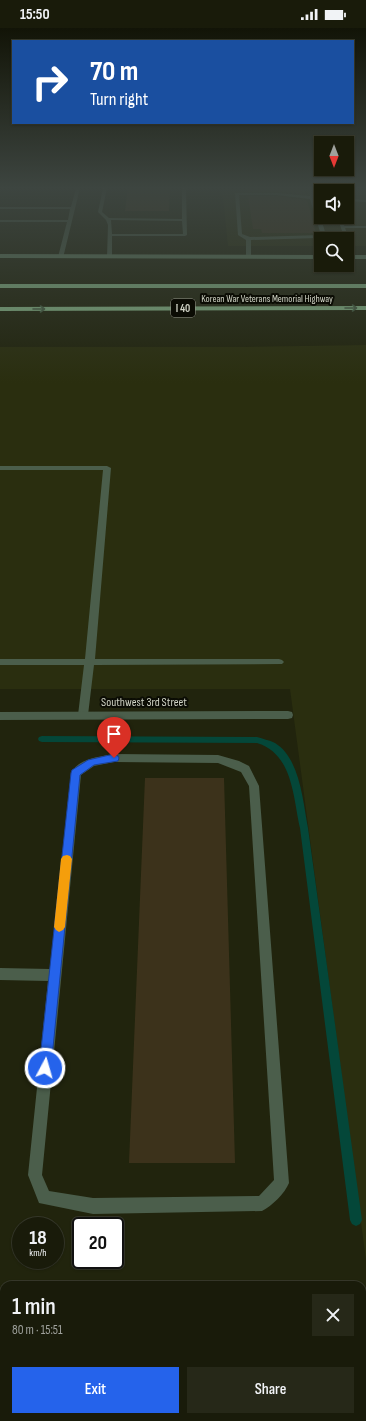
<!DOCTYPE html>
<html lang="en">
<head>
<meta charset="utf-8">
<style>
	body { margin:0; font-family:"Sofia Sans Condensed",sans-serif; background:#262818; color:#f1f3f6; height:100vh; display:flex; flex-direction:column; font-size:15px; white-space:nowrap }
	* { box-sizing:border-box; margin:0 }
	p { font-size:13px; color:#9fa19c }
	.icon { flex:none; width:22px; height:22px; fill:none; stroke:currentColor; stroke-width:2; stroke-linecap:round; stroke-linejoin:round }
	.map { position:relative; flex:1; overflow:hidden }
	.panel { position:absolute; left:0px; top:1253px; width:366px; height:140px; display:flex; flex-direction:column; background:#191b0a; border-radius:12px 12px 0 0; box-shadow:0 1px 3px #0004,0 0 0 1px #37392b }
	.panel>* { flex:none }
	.top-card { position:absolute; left:12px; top:12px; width:342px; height:84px; border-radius:0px; box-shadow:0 1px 3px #0004,0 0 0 1px #37392b; background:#1a4fa0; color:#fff; overflow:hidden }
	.needle { width:26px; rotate:180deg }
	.fabs { position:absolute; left:314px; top:108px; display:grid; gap:8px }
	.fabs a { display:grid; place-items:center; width:40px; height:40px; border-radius:0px; background:#191b0a; box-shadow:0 1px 3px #0004,0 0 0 1px #37392b; font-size:20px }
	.speed { position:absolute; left:12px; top:1189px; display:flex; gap:8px; font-size:20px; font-weight:700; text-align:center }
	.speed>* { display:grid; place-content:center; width:52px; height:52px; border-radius:50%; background:#191b0a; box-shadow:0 1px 3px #0004,0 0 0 1px #37392b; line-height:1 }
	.speed small { font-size:10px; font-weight:400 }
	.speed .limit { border:2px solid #111; border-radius:6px; background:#fff; color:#111 }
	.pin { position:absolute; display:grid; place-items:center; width:34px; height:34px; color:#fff; margin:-41px -17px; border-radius:50% 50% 50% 0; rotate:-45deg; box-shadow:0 0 4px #0007 }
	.pin .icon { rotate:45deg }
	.me { position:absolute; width:44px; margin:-22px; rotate:6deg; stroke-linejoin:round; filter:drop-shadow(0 0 3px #0008) }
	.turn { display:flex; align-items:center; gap:14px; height:84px; padding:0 12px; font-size:18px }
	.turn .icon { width:52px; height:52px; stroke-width:2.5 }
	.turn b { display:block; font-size:28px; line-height:34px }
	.round { display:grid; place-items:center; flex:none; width:42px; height:42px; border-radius:0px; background:#262818 }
	.head { display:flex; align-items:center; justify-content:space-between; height:68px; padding:0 12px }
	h1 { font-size:24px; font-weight:600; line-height:30px }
	.cta { display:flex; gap:8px; margin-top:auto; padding:8px 12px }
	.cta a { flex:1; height:46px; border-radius:0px; background:#2563eb; color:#fff; font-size:16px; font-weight:600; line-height:46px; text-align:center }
	.cta a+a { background:#262818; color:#f1f3f6 }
	.status { display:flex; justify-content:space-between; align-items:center; height:28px; padding:0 20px; background:#191b0a; direction:ltr }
	.status svg { height:11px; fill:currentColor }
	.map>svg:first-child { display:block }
</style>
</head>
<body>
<div class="status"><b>15:50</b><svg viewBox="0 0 49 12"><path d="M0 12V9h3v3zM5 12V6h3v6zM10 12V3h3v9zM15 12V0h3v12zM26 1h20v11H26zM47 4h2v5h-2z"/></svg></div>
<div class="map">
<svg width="366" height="1393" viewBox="0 0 366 1393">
	<rect width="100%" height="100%" fill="#21240d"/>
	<g fill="#2a2e0f" fill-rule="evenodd">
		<path d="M222 160H366V218H347V211H321V218H228ZM321 163H347V189H321Z"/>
		<path d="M366 317V1232L290 661H0V319H245Z"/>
	</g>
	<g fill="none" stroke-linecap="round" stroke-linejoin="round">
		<path fill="#044739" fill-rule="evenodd" d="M42 708 257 709C263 711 269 712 275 715 300 730 303 774 308 800L362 1192 360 1196 356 1198 352 1196 350 1192 300 800C293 769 293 726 257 715L42 714 39 713 38 711 39 709Z"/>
	</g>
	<g fill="#3c321b">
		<path d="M128 160H170L169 183H125Z"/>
		<path d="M247 160H304L305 166 277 164H247Z"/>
		<path d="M248 168H277L307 172 316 205H262L261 201H253Z"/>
		<path d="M145 750H224L235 1135H129Z"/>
	</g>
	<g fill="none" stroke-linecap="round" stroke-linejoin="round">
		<g fill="#4b5e4b" fill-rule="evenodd">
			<path d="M76 160H80L63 230 58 229 67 194H0V192H68L70 181H0V179H71Z"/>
			<path d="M103 160H107L102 184 109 190 182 191V160H186L187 207 185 208H112V229L107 230 108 197 106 192 98 184ZM111 192 182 193 183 206H112Z"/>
			<path d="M310 160H314V169H321V171H315L326 207H346L348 209 251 212V229L246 230V212L238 207 235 165H277L310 168ZM239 167H277L310 171 321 207 250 209 242 206Z"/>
			<path d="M347 171 366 172V174L347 173Z"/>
			<path d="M343 198H366V200H341Z"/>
			<path d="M0 438H107L111 440 95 631H279L282 632 284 634 282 636 94 637 88 687 87 690H79L78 687 84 637H0V631H85L103 442H0Z"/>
			<path d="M114 726 218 727 239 733 249 738 259 758 289 1155C285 1165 272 1178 262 1183L93 1186 39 1175 28 1147 48 953 0 952V940L50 941 71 745C79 730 99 729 114 726ZM114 734 218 735 241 744 249 758 274 1152 259 1168 93 1170 49 1163 42 1147 81 747 94 738Z"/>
		</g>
		<g fill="#4b5e4b" fill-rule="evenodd">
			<path d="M326 160H330L331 163H327Z"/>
			<path d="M337 189H341L356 230 351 229 347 217V211H345Z"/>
			<path d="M288 683 292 684 293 687 292 690 288 691 0 692V684Z"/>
		</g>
		<g fill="#627f62" fill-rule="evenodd">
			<path d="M0 226 321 227V231L0 230Z"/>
			<rect x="347" y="227" width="19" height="4"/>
		</g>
		<g fill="#83b183" fill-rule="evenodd">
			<rect x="0" y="256" width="366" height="4"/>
			<path d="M366 278V282L0 283V279Z"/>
		</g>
	</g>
	<defs><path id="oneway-shaft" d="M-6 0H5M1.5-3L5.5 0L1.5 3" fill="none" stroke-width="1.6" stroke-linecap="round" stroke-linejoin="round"/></defs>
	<g stroke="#475e44">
		<use href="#oneway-shaft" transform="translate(351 280)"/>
		<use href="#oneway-shaft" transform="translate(39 281)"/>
	</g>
	<linearGradient id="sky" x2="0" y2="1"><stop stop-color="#121407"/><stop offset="0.45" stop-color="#3d4540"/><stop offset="1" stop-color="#3d4540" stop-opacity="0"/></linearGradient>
	<rect width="366" height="355" fill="url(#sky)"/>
	<path fill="#2563eb" stroke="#184099" d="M114 726 118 728 119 730 118 733 94 737 80 747 51 1040 49 1044 45 1046 41 1044 39 1040 71 745 72 742 88 732Z"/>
	<path fill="#f59e0b" d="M67 827 70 828 72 831 65 899 63 902 59 904 56 902 54 899 61 831 63 828Z"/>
	<g text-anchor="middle" stroke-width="4" stroke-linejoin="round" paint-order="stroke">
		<g font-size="10" fill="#d0d3c5" stroke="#0b0c04">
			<text x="267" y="274">Korean War Veterans Memorial Highway</text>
		</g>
		<rect fill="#0b0c04" stroke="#95978b" stroke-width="1" x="171" y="271" width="24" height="18" rx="3"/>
		<g font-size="11" font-weight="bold" fill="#d0d3c5">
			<text x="183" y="284">I 40</text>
		</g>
		<g font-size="12" fill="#d0d3c5" stroke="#0b0c04">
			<text x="144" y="678">Southwest 3rd Street</text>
		</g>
	</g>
</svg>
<div class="fabs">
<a><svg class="needle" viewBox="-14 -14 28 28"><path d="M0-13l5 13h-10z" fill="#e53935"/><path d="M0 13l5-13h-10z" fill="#9fa19c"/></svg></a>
<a><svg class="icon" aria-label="sound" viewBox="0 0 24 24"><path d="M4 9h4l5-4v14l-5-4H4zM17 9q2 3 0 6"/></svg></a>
<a><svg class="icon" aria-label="search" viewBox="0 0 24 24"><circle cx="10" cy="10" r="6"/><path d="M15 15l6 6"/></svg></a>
</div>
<div class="speed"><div>18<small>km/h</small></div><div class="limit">20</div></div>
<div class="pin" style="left:114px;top:730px;background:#d93025"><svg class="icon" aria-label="arrive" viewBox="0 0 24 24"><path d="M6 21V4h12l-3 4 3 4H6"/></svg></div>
<svg class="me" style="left:45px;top:1040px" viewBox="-20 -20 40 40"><circle r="17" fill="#2563eb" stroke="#fff" stroke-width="3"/><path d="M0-11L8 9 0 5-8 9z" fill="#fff"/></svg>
<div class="top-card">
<div class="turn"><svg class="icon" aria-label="right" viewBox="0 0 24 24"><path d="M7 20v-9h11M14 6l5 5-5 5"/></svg><div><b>70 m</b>Turn right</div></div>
</div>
<section class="panel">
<div class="head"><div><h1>1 min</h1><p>80 m · 15:51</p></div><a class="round"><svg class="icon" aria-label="close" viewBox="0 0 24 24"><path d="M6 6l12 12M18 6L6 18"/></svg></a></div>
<div class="cta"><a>Exit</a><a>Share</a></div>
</section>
</div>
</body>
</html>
